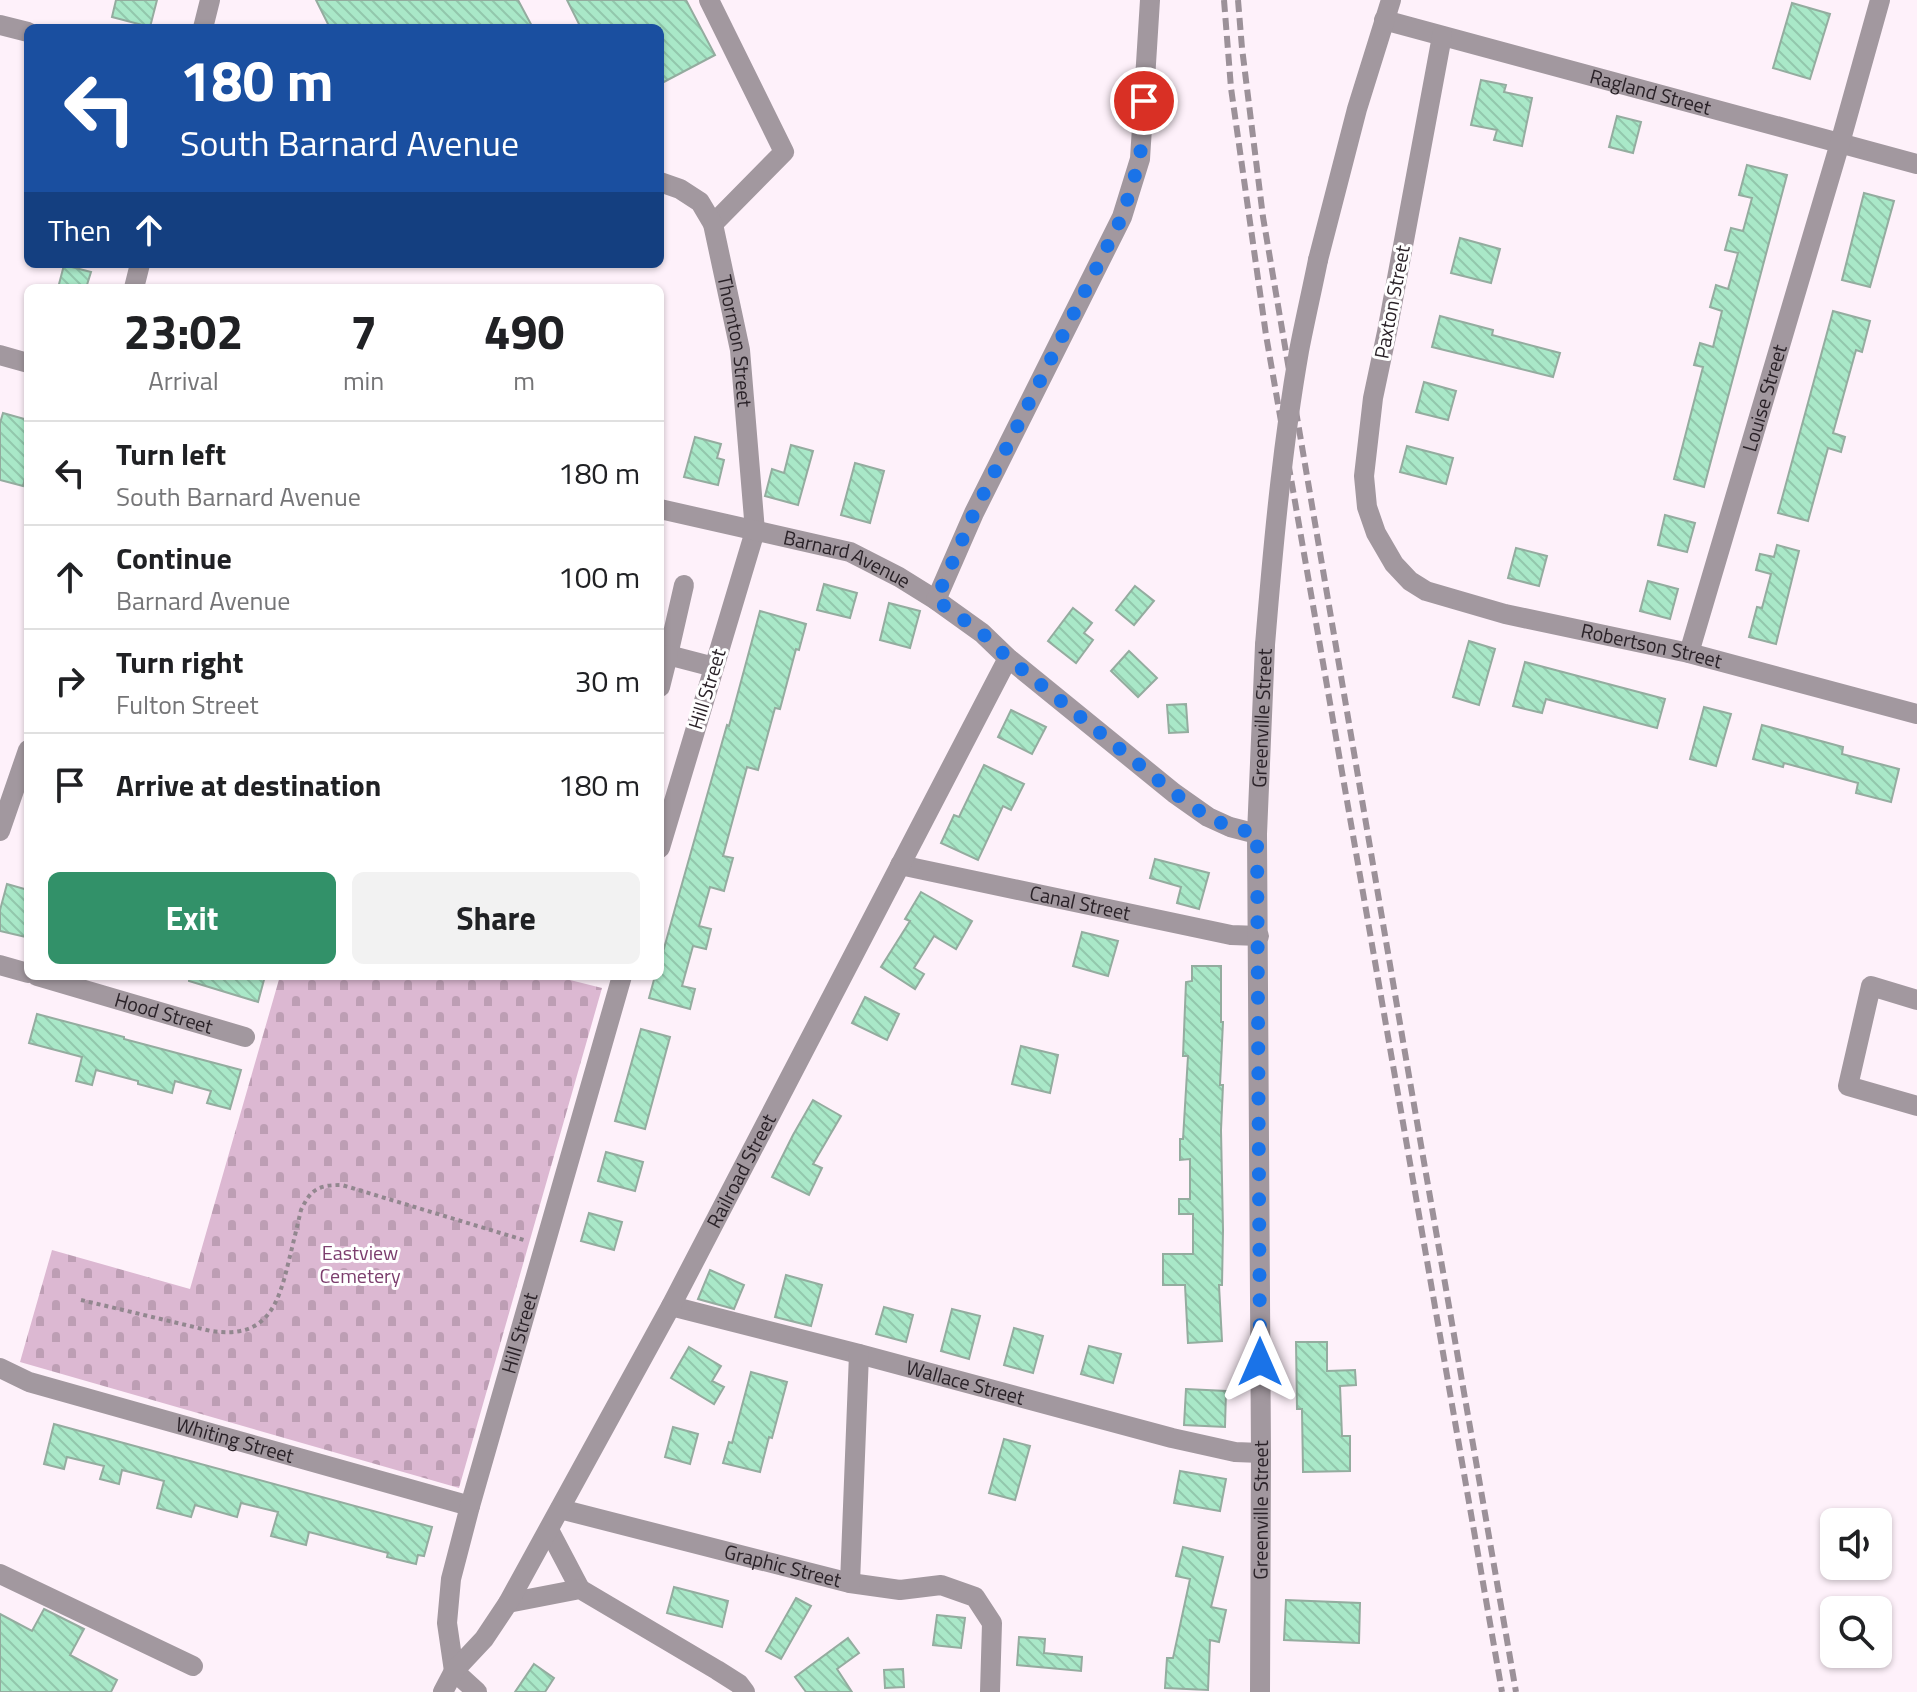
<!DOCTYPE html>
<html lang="en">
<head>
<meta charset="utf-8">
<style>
	body { margin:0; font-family:"Titillium Web",sans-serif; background:#f2f2f2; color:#202124; height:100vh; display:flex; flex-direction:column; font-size:30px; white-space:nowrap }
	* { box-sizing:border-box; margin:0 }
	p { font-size:26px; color:#757577 }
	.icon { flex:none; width:44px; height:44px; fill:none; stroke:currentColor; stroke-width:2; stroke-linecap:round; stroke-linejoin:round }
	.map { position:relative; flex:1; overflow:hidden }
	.side { position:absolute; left:24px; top:284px; width:640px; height:696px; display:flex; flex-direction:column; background:#fff; border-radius:12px; box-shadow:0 2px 6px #0004 }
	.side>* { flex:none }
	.banner { position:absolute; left:24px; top:24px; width:640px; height:244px; border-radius:12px; box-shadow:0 2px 6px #0004; background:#1a4fa0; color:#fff; overflow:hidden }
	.controls { position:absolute; left:1820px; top:1508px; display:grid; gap:16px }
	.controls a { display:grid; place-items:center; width:72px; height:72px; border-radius:12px; background:#fff; box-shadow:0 2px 6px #0004; font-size:40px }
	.pin { position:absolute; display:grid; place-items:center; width:68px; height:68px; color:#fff; margin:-34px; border:4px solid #fff; border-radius:50%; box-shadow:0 2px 8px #0007 }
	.me { position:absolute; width:88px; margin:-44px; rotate:0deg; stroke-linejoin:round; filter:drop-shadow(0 0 6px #0008) }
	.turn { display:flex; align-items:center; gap:28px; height:168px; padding:0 24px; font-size:36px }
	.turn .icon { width:104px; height:104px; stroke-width:2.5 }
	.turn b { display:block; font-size:56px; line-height:68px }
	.then { display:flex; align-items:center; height:76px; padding:0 24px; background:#0003; gap:16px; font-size:30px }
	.eta { display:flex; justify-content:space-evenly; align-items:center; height:136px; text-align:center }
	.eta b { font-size:48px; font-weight:700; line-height:56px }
	.button { display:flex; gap:16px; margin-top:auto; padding:16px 24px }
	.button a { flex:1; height:92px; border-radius:12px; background:#329169; color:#fff; font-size:32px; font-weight:700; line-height:92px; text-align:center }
	.button a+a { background:#f2f2f2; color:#202124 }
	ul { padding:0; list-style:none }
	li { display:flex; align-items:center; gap:24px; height:104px; padding:0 24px; border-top:2px solid #e0e0e0 }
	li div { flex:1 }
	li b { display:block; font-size:30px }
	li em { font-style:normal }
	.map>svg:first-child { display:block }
</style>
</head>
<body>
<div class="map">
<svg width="1917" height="1692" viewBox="0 0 1917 1692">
	<defs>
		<pattern id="cemetery-stones" width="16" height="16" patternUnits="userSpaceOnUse" patternTransform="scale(2)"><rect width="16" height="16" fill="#dcb8d2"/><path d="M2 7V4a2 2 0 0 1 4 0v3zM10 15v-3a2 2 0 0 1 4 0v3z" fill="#bd9eb4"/></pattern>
		<pattern id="building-back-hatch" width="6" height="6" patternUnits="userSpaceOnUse" patternTransform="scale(2)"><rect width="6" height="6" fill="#a9e8c8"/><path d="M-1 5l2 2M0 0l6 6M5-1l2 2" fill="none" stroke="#92c7ac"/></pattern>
	</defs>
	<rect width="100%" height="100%" fill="#fef1fa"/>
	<path fill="url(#cemetery-stones)" d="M280 976H554L602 988 459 1488 20 1362 52 1250 190 1289Z"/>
	<g fill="url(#building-back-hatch)" stroke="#94ac9f" stroke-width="2">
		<path d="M116 0H157L150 27 112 17Z"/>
		<path d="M316 0H518L533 28H330Z"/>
		<path d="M567 0H686L715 55 660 84V28H581Z"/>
		<path d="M1792 3 1830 14 1810 79 1773 68Z"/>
		<path d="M1481 80 1506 85 1504 92 1532 98 1522 146 1494 140 1497 130 1471 125Z"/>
		<path d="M1617 116 1641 122 1633 153 1609 147Z"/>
		<path d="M1747 165 1787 175 1704 487 1674 479 1703 367 1694 365 1700 343 1713 347 1722 311 1710 307 1716 285 1728 289 1738 253 1725 250 1731 228 1743 231 1752 198 1739 195Z"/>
		<path d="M1864 193 1894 201 1870 287 1842 280Z"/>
		<path d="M1460 238 1500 249 1491 283 1451 273Z"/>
		<path d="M64 265 91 272 86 288H58Z"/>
		<path d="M1833 311 1870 321 1862 352 1856 350 1833 433 1845 437 1841 452 1828 448 1808 521 1778 513Z"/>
		<path d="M1440 316 1493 330 1492 335 1560 353 1553 377 1432 347Z"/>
		<path d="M1424 382 1456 391 1448 420 1416 412Z"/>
		<path d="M3 413 28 420V467L23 486 0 480V423Z"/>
		<path d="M695 437 721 444 717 458 724 460 718 485 684 477Z"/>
		<path d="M791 445 813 451 798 505 765 496 772 469 784 473Z"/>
		<path d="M1407 446 1453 458 1446 484 1400 472Z"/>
		<path d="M855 463 884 471 870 523 841 515Z"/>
		<path d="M1665 515 1695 523 1687 552 1658 545Z"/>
		<path d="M1777 545 1799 551 1776 644 1749 637 1757 607 1762 608 1771 574 1756 570 1760 554 1774 557Z"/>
		<path d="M1516 548 1547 556 1539 586 1508 578Z"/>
		<path d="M1648 581 1678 589 1670 619 1640 611Z"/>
		<path d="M824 584 857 593 850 618 817 610Z"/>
		<path d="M1135 586 1154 601 1134 625 1116 610Z"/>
		<path d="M889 603 920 611 910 648 880 640Z"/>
		<path d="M1073 608 1092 623 1084 633 1093 640 1076 663 1048 641Z"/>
		<path d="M760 611 806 624 799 650 796 649 780 709 775 708 758 770 747 767 723 856 733 858 724 891 710 887 699 926 711 929 706 949 693 946 682 986 695 989 690 1009 649 998 655 976H660V963L676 905 727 725 729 726Z"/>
		<path d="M1469 641 1495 649 1479 705 1453 697Z"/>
		<path d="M1129 651 1157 678 1138 697 1111 671Z"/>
		<path d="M1525 662 1665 699 1657 728 1546 699 1542 713 1513 706Z"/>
		<path d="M1186 704 1188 732 1169 733 1167 705Z"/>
		<path d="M1704 707 1731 714 1716 766 1690 759Z"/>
		<path d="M1011 710 1046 727 1032 754 998 737Z"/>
		<path d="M1762 725 1843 747 1842 754 1899 769 1891 802 1856 793 1858 783 1784 763 1783 767 1753 759Z"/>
		<path d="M984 765 1024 784 1011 810 1003 806 978 860 941 843 954 815 959 817Z"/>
		<path d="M1155 859 1209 873 1199 909 1177 903 1181 887 1150 878Z"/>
		<path d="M7 884 28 890V929L26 937 0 931V910Z"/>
		<path d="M921 892 972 921 956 949 934 936 914 968 924 974 915 989 881 967 910 921 905 919Z"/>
		<path d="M1082 932 1118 941 1108 976 1073 966Z"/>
		<path d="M1192 966H1221V1022H1223L1220 1085H1223L1221 1130 1223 1230 1222 1285H1219L1222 1341 1188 1343 1185 1285H1163V1254H1193V1214H1179V1199H1190V1159L1180 1160V1139H1183L1188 1056H1183L1186 982 1192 981Z"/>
		<path d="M189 976H265L258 1002 189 981Z"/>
		<path d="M865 997 899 1014 887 1040 852 1023Z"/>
		<path d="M37 1014 124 1037V1039L241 1070 230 1109 207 1103 211 1091 175 1081 172 1093 138 1084V1081L96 1070 92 1085 76 1081 82 1057 29 1043Z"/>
		<path d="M641 1029 670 1037 645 1129 615 1121Z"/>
		<path d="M1021 1046 1058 1055 1050 1093 1012 1084Z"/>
		<path d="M813 1100 841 1116 813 1164 822 1168 809 1195 772 1177 793 1135Z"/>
		<path d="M606 1152 643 1162 635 1191 598 1181Z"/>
		<path d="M589 1213 622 1222 614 1250 581 1241Z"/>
		<path d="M710 1270 744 1285 734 1309 698 1299Z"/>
		<path d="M786 1275 822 1285 811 1326 775 1317Z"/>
		<path d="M884 1307 913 1315 906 1342 876 1334Z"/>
		<path d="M952 1309 980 1316 969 1359 941 1351Z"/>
		<path d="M1014 1328 1043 1336 1033 1373 1004 1365Z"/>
		<path d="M1296 1342H1327V1371L1355 1370 1356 1385 1340 1386 1342 1436H1350V1471L1303 1472 1302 1409H1297Z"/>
		<path d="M1089 1346 1121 1354 1113 1383 1081 1374Z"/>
		<path d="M689 1347 721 1366 712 1381 724 1387 714 1404 671 1378Z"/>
		<path d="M751 1372 787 1382 772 1438 769 1437 760 1472 723 1463 729 1442 732 1443Z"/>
		<path d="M1186 1389 1226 1391 1225 1427 1184 1425Z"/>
		<path d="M54 1424 432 1527 424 1556 418 1555 416 1564 387 1557 388 1553 309 1532 306 1545 271 1536 278 1512 241 1503 237 1517 195 1505 191 1517 157 1508 164 1481 122 1470 119 1484 100 1479 104 1466 67 1457 64 1469 44 1464Z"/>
		<path d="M673 1427 698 1434 690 1464 665 1457Z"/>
		<path d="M1004 1439 1030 1446 1015 1500 989 1493Z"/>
		<path d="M1180 1471 1226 1479 1220 1511 1174 1503Z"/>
		<path d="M1183 1547 1223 1557 1211 1607 1226 1610 1219 1642 1210 1640 1208 1690 1165 1688 1167 1658H1173L1190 1579 1176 1576Z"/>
		<path d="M674 1587 728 1601 722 1627 667 1613Z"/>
		<path d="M796 1598 811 1606 781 1659 766 1651Z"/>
		<path d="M1286 1600 1360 1603 1359 1643 1284 1640Z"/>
		<path d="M44 1609 84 1629 70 1655 117 1680 111 1692H0V1614L32 1631Z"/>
		<path d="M937 1615 965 1618 961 1648 933 1645Z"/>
		<path d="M1019 1637 1045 1639 1044 1653 1082 1657 1081 1671 1017 1665Z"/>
		<path d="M848 1638 859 1653 837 1669 852 1692H806L795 1677Z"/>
		<path d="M534 1664 554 1678 545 1692H515Z"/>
		<path d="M903 1669 904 1687 885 1688 884 1670Z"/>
	</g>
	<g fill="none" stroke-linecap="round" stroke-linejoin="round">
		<path stroke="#92878f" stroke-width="4" stroke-dasharray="4 4" stroke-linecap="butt" d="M81 1300 211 1331C266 1339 278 1307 289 1260 293 1244 297 1227 301 1210 311 1189 318 1185 342 1185L527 1241"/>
		<g stroke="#a2989f" stroke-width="20">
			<path d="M709 0 784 152 713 224"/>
			<path id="s1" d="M1384 20 1917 164"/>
			<path d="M0 25 28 32"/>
			<path d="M203 28 210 0"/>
			<path id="s2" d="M1442 36 1387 332 1373 398 1364 476 1367 507 1376 533 1394 564 1410 581 1426 591 1505 614 1689 653 1917 714"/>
			<path id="s3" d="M660 182 680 189 700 202 713 224 740 350 755 531 660 848"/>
			<path d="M1318 260 1357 109 1391 0"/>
			<path d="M134 288 140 264"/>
			<path d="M0 355 28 363"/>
			<path id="s4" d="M660 509 850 552 899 577 936 600 982 633 1008 658 1174 793 1208 817 1230 827 1257 834"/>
			<path d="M684 585 668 655 714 667"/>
			<path d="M936 600 974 513 1122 217 1140 159 1150 0"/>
			<path id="s5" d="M1689 653 1840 143 1880 0"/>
			<path d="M660 687 668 655"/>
			<path d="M0 831 28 750"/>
			<path id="s6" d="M900 865 1231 935 1259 936"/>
			<path d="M0 965 28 973"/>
			<path id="s7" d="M37 976 245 1037"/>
			<path d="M1917 1000 1871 986 1848 1086 1917 1106"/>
			<path id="s8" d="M671 1306 859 1354 1172 1438 1235 1452 1261 1453"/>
			<path id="s9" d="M0 1368 29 1382 470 1506"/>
			<path id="s10" d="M560 1509 850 1583 900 1590 941 1585 975 1597 992 1623 990 1692"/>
			<path d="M549 1530 580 1589"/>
			<path d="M0 1574 193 1666"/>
			<path d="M850 1583 859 1354"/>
			<path d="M508 1603 580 1589 717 1670 739 1684 745 1692"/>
			<path id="s11" d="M454 1671 447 1623 451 1579 470 1506 622 976"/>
			<path d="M454 1671 477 1692"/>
			<path id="s12" d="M443 1692 454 1671 484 1639 508 1603 671 1306 1008 658"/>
			<path id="s13" d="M1260 1692 1261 1453 1257 834 1265 645"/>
		</g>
		<g stroke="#9c9199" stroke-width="6" stroke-dasharray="12 6" stroke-linecap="butt">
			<path d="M1224 0 1231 88 1266 335 1502 1692"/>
			<path d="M1238 0 1242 48 1263 217 1404 1047 1516 1692"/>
		</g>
		<path stroke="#a2989f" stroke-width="20" d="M1265 645C1273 547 1282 448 1299 351 1305 320 1312 290 1318 260"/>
	</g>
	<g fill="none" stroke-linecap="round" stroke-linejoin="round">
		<path stroke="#1a73e8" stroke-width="14" stroke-dasharray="0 25.2" d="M1144 101 1140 159 1122 217 974 513 936 600 982 633 1008 658 1174 793 1208 817 1230 827 1257 834 1260 1362"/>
	</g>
	<g text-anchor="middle" stroke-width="6" stroke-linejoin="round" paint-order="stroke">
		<g font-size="20" fill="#2a2228" stroke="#fff">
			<text dy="7" stroke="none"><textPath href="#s1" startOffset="276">Ragland Street</textPath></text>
			<text transform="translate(1392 302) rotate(-79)" y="7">Paxton Street</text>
			<text dy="7" stroke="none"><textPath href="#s3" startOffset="190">Thornton Street</textPath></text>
			<text dy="7" stroke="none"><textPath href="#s5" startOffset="266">Louise Street</textPath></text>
			<text dy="7" stroke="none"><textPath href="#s4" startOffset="194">Barnard Avenue</textPath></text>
			<text dy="7" stroke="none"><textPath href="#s2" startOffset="816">Robertson Street</textPath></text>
			<text transform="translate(707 689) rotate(-73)" y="7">Hill Street</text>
			<text dy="7" stroke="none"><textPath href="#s13" startOffset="974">Greenville Street</textPath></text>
			<text dy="7" stroke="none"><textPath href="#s6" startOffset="184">Canal Street</textPath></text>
			<text dy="7" stroke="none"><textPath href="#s7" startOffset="132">Hood Street</textPath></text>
			<text dy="7" stroke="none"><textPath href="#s12" startOffset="602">Railroad Street</textPath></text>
			<text dy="7" stroke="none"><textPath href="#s11" startOffset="348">Hill Street</textPath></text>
			<text dy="7" stroke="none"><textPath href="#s8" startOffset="304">Wallace Street</textPath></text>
			<text dy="7" stroke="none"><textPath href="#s9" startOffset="246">Whiting Street</textPath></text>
			<text dy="7" stroke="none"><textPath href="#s13" startOffset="182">Greenville Street</textPath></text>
			<text dy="7" stroke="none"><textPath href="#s10" startOffset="230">Graphic Street</textPath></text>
		</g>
		<g font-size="20" fill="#7c3e6e" stroke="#fff">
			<text x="360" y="1260">Eastview<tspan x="360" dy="23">Cemetery</tspan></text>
		</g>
	</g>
</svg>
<div class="controls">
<a><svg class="icon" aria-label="sound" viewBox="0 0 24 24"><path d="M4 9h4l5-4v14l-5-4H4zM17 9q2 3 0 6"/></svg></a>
<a><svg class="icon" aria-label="search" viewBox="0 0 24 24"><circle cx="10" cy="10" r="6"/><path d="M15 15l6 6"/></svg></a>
</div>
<div class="pin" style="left:1144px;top:101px;background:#d93025"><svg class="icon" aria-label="arrive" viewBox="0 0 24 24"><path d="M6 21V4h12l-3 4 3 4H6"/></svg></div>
<svg class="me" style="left:1260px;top:1362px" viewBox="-20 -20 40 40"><path d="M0-17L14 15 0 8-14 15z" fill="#1a73e8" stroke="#fff" stroke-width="4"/></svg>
<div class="banner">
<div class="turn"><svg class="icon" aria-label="left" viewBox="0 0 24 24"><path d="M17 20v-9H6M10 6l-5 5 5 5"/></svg><div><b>180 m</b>South Barnard Avenue</div></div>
<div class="then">Then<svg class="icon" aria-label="ahead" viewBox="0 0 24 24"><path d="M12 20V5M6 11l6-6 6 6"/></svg></div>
</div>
<section class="side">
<div class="eta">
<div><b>23:02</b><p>Arrival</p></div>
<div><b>7</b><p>min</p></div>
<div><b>490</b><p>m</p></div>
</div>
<ul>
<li><svg class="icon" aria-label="left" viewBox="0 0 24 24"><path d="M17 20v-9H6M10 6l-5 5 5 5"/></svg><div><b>Turn left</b><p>South Barnard Avenue</p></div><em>180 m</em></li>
<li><svg class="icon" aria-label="ahead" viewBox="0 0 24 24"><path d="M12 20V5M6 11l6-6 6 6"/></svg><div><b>Continue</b><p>Barnard Avenue</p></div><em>100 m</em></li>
<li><svg class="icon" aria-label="right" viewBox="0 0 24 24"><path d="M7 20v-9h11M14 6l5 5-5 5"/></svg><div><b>Turn right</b><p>Fulton Street</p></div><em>30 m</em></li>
<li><svg class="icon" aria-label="arrive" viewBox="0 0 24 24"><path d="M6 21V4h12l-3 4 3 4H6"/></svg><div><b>Arrive at destination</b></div><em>180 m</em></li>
</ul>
<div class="button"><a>Exit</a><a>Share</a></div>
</section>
</div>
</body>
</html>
